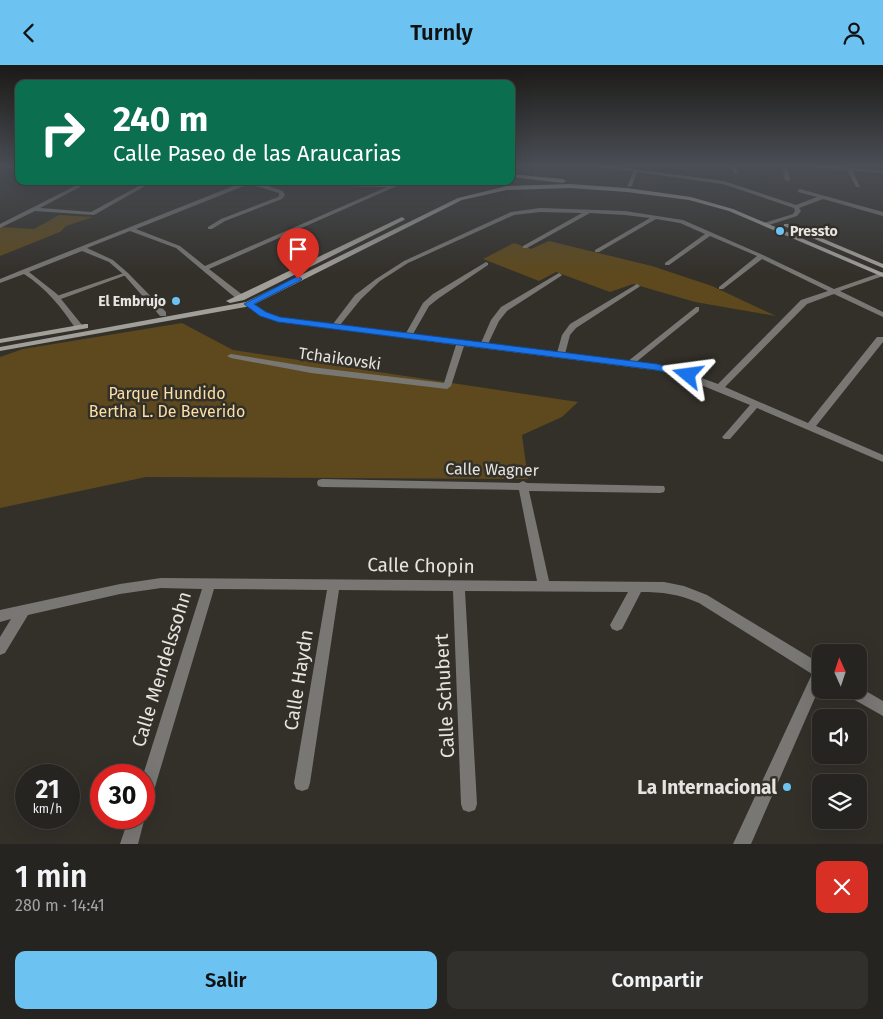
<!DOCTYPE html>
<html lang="es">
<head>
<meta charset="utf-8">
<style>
	body { margin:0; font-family:"Fira Sans",sans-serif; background:#32302d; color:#f1f3f6; height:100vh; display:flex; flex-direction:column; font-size:19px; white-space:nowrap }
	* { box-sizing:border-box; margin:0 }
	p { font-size:16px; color:#a4a4a5 }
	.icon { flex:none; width:28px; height:28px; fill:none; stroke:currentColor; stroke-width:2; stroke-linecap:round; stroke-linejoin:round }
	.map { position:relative; height:779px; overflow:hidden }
	.side { display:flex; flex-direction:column; background:#262420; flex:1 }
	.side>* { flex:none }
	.top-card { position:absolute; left:15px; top:15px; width:500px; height:105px; border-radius:10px; box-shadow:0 5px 20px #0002,0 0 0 1px #42413e; background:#0b6e4f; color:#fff; overflow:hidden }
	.needle { width:32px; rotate:357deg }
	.controls { position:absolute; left:812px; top:579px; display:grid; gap:10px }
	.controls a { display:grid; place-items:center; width:55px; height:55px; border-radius:10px; background:#262420; box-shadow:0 5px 20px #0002,0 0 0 1px #42413e; font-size:25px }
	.speed { position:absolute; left:15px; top:699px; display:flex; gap:10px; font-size:25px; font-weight:700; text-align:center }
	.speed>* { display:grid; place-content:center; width:65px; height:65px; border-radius:50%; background:#262420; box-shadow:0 5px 20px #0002,0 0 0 1px #42413e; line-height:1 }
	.speed small { font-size:12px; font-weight:400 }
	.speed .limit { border:8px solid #d22; background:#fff; color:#111 }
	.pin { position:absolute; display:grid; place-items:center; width:42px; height:42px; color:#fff; margin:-51px -21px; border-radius:50% 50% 50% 0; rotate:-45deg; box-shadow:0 0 5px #0007 }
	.pin .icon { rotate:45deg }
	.me { position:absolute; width:55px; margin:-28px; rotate:286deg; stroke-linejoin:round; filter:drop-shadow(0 0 4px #0008) }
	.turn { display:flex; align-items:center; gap:18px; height:105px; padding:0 15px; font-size:22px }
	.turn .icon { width:65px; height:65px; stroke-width:2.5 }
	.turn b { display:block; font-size:35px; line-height:42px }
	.round { display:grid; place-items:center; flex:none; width:52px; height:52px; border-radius:10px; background:#32302d }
	.headline { display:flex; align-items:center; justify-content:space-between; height:85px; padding:0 15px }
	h1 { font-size:30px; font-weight:600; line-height:38px }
	.button { display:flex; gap:10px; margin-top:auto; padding:10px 15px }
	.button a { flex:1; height:58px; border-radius:10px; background:#6cc3f2; color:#111; font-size:20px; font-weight:600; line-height:58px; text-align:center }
	.button a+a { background:#32302d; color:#f1f3f6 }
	header { display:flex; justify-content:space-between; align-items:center; height:65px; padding:0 15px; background:#6cc3f2; color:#111; font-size:22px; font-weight:600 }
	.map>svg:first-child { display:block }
</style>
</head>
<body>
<header><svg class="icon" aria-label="back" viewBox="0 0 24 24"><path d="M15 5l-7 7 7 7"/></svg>Turnly<svg class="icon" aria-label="person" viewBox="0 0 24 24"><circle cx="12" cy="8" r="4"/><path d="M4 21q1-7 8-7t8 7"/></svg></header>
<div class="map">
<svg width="883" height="779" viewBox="0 0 883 779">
	<rect width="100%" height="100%" fill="#33302a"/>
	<g fill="#5d491d">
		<path d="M59 150 93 152 66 161 60 167 0 191V162L34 164Z"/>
		<path d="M549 176 652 201 712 221 776 251 695 237 633 219 610 227 556 207 539 216 483 194 514 178 531 184Z"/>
		<path d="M182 258 233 285 578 337 562 352 522 370 528 414 146 412 0 443V292L23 284Z"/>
	</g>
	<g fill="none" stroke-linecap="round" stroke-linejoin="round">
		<g fill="#787774" fill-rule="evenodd">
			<path d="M635 106 637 107 632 121 627 122 633 107Z"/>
			<path d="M124 208 129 209 61 234 54 232Z"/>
		</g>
		<g fill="#787774" fill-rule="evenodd">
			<path d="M587 100H603L724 116 796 140 817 132 798 127V125L800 124 883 147V151L823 134 799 143 801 146 797 151 766 161 764 160V158L793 149 795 146 794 143 723 119Z"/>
			<path d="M730 100H735L738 109H734Z"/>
			<path d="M782 100H787L790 116 785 115Z"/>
			<path d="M845 100H850L860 122H856Z"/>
			<path d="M85 116H91L40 143 91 147 148 116H154L94 150 35 146 0 163V159Z"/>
			<path d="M246 116H253L283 126 285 130 282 134 225 156 212 164H208V162L221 154 278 132 279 130V128L249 119 136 164 180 181 205 201 387 122 344 121 342 118 393 120 401 116H408L209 204 244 231V235H238L176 183 130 166 87 183 113 195 128 208 166 247V251H160L124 210 109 197 82 186 29 207 57 229 82 260V264H76C61 242 46 223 24 209L0 218V214L22 205Z"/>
			<path d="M540 143 625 146 683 155 763 190 834 224 883 207V211L840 226 883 247V252L834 229 807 239 725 322 808 358 877 272H883V277L816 361 883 390V397L757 343 730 374H724L722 372 724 370 750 340 669 307 464 281 451 321 447 324 311 308 231 293 227 291 231 289 311 302 444 318 456 280 278 256 260 251 244 239 251 237 266 247 279 252 333 259 355 230 376 214 404 196 511 147ZM540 147 582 148 523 181V183H527L590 148 625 150 650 153 595 185V187H599L656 154 680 158 705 169 665 198V200H669L710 171 757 191 719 222V224H723L762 194 828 226 801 235 718 319 674 303 635 298 699 246V242H696L627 297 565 289 570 270 576 263 639 222 640 221 637 219 570 259 562 270 557 288 488 279 499 256 507 246 561 211 562 210 559 208 501 242 491 255 481 278 413 269 429 241 439 233 488 200V198L486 197 433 229 423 238 406 268 340 260 361 234 380 216 408 198 514 150Z"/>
			<path d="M322 414 519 418 523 416 527 418 664 421 665 424 664 427 660 428 529 426 549 516 664 517 684 521 707 530 821 599V619L751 779H733L812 609 699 538C679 529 662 527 641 527L622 564 617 566 612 564 610 560 628 527 465 526 477 739 475 745 469 747 463 745 461 739 453 526 339 525 310 718 308 724 302 726 296 724 294 718 327 525 214 524 152 732 150 738 144 740 143 710 202 524 161 523 120 529 28 550 5 588 0 590V572L11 554 0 557V545L120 519 161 513 537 516 519 425 322 422 318 421 317 418 318 415Z"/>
			<path d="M859 622 883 636V651L846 630 844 625H859Z"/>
			<path d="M144 748 145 752 138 779H120L129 752H144Z"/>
		</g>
		<path fill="#787774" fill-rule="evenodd" d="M791 100H818L883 106V108Z"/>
		<g fill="#a19f9a" fill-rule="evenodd">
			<path d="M511 109 563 114 566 116 563 118 511 112Z"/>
			<path d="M570 119 627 123 691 132 733 144 883 208V212L729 146 689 135 627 127 570 123 507 125 462 135 251 241 0 286V282L246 237 458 133 507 121Z"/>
			<path d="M402 152 405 154 404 155 244 235 230 238 226 236Z"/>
			<path d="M784 159H788L883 199V203L784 161Z"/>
			<path d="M85 259H88V263L0 278V274Z"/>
		</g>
	</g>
	<linearGradient id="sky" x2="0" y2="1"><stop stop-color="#1c1a17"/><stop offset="0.48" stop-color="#4a4e55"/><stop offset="1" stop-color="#4a4e55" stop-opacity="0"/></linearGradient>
	<rect width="883" height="210" fill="url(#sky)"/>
	<path fill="#1a73e8" stroke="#114b97" d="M298 211 302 214 301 215 254 239 266 247 280 252 657 299 691 308 692 310 688 313 656 305 278 257 260 251 244 239Z"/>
	<g fill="#6cc3f2" stroke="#33302a" stroke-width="2">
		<circle cx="780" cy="166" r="5"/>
		<circle cx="176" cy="236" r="5"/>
		<circle cx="787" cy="722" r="5"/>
	</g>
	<g text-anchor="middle" stroke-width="5" stroke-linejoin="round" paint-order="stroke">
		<g font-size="14" font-weight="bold" fill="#e6e4e0" stroke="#33302a" text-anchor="start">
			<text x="790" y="171">Pressto</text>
			<text x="166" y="241" text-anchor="end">El Embrujo</text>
		</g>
		<g font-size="16" fill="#e6e4e0" stroke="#33302a">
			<text transform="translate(340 293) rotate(8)" y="6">Tchaikovski</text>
			<text transform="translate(492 404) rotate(1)" y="6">Calle Wagner</text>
		</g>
		<g font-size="16" fill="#fcdfa4" stroke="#33302a">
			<text x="167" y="334">Parque Hundido<tspan x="167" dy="18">Bertha L. De Beverido</tspan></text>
		</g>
		<g font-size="19" fill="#e6e4e0" stroke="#33302a">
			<text transform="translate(421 500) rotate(1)" y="7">Calle Chopin</text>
			<text transform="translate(161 604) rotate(-73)" y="7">Calle Mendelssohn</text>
			<text transform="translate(298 615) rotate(-81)" y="7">Calle Haydn</text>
			<text transform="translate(444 631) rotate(-93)" y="7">Calle Schubert</text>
		</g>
		<g font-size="19" font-weight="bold" fill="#e6e4e0" stroke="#33302a" text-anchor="end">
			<text x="777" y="729">La Internacional</text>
		</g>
	</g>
</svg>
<div class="controls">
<a><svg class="needle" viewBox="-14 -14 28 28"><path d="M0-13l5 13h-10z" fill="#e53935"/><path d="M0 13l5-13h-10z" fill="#a4a4a5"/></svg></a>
<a><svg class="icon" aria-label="sound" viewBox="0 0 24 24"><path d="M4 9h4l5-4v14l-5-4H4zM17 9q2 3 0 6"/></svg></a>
<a><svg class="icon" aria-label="layers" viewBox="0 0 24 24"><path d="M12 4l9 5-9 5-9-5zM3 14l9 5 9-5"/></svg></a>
</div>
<div class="speed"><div>21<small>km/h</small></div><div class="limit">30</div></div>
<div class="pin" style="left:298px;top:214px;background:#d93025"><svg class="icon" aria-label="arrive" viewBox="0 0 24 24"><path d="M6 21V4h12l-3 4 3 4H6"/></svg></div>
<svg class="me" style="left:688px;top:310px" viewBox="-20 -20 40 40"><path d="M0-17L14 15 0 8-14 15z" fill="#1a73e8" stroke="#fff" stroke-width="4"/></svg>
<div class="top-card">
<div class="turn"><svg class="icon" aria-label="right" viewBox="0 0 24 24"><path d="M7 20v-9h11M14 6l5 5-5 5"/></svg><div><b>240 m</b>Calle Paseo de las Araucarias</div></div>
</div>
</div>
<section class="side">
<div class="headline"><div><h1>1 min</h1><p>280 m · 14:41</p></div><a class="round" style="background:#d93025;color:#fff"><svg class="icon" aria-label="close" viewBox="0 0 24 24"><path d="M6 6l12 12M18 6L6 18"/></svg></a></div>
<div class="button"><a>Salir</a><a>Compartir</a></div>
</section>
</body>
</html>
